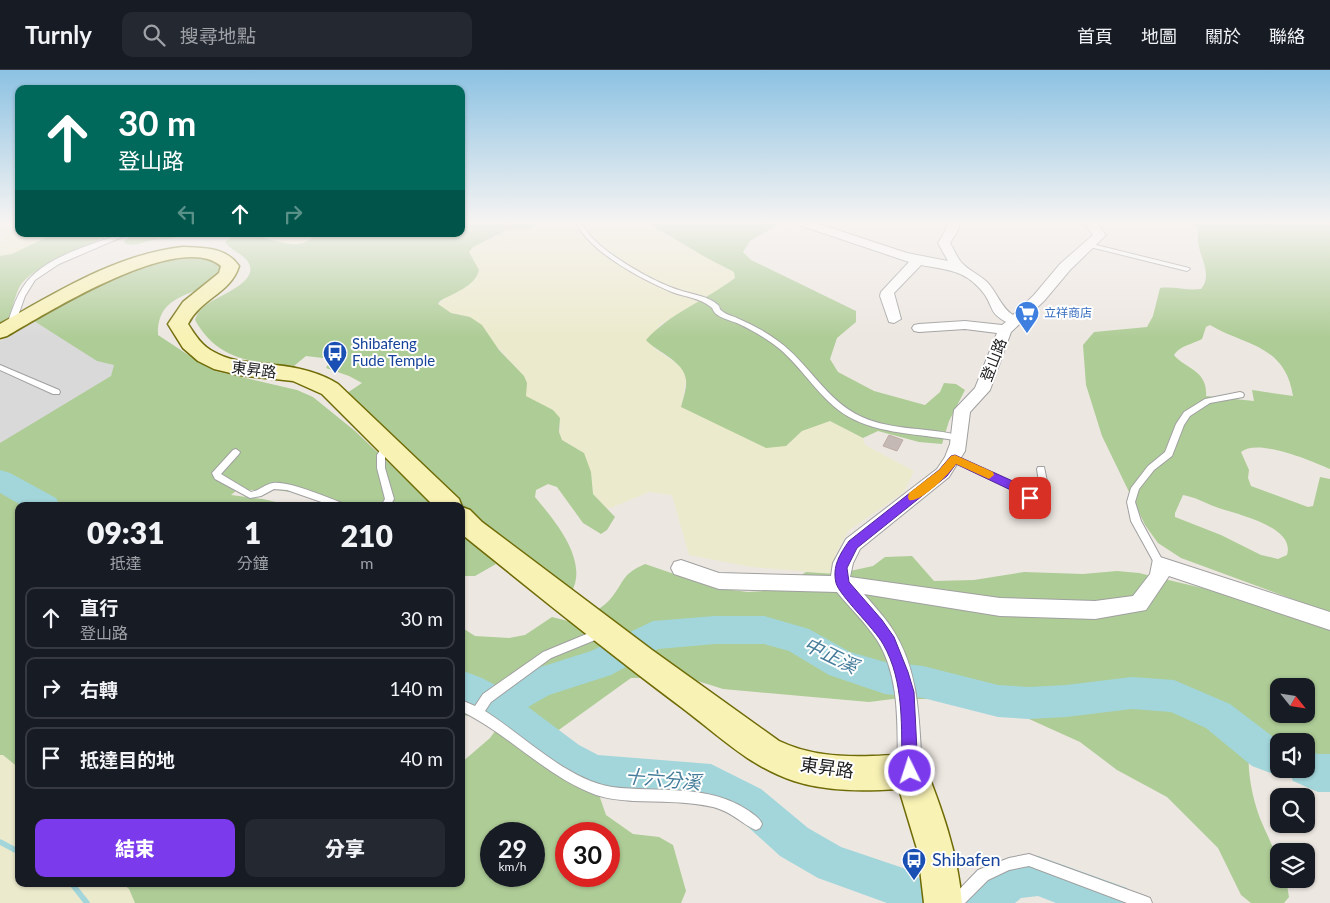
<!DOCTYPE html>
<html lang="zh-TW">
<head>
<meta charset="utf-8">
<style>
	body { margin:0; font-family:Lato,"Noto Sans TC",sans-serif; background:#242831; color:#f1f3f6; height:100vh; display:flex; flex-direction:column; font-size:19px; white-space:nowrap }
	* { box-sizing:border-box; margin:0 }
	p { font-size:16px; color:#9ea1a6 }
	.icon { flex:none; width:28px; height:28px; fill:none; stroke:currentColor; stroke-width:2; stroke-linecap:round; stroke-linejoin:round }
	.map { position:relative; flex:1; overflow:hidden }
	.side { position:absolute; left:15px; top:432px; width:450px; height:385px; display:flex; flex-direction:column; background:#171b24; border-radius:10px; box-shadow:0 1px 4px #0004 }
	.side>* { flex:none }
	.hud { position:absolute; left:15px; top:15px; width:450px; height:152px; border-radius:10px; box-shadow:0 1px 4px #0004; background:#00695c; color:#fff; overflow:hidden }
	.needle { width:32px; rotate:120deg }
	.buttons { position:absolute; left:1270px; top:608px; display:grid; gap:10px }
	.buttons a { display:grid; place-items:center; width:45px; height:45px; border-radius:10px; background:#171b24; box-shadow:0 1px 4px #0004; font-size:25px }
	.speed { position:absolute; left:480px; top:752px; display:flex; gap:10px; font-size:25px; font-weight:700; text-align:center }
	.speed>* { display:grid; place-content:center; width:65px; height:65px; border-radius:50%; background:#171b24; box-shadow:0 1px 4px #0004; line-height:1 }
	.speed small { font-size:12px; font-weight:400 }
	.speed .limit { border:8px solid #d22; background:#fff; color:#111 }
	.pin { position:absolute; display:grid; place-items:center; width:42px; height:42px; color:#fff; margin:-21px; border-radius:10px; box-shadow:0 2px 8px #0006 }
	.me { position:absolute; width:55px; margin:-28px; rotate:356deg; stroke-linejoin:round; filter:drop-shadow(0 0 4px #0008) }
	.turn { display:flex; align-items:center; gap:18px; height:105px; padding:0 20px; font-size:22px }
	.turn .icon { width:65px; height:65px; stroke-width:2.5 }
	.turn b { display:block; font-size:35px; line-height:42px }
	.lanes { display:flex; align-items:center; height:48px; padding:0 20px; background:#0003; justify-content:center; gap:25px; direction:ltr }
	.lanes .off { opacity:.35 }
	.eta { display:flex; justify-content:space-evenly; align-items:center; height:85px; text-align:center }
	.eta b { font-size:30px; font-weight:800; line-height:35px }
	.primary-button { display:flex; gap:10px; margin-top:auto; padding:10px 20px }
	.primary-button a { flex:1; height:58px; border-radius:10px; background:#7c3aed; color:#fff; font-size:20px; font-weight:800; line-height:58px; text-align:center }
	.primary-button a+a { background:#242831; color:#f1f3f6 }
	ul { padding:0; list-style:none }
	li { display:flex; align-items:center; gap:15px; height:62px; margin:0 10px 8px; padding:0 10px; border:2px solid #363941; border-radius:10px }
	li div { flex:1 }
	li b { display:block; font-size:19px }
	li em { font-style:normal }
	header { display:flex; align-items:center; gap:30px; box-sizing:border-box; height:70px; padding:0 25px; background:#171b24; border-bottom:1px solid #363941 }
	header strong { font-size:24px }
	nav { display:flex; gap:28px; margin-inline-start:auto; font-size:18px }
	.search { width:350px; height:45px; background:#242831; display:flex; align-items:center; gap:12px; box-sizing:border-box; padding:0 18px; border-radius:10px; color:#9ea1a6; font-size:19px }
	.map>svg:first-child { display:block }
</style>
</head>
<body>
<header>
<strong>Turnly</strong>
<div class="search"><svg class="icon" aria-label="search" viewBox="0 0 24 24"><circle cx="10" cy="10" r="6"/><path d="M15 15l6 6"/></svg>搜尋地點</div>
<nav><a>首頁</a><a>地圖</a><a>關於</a><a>聯絡</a></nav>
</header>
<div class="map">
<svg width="1330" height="833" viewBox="0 0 1330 833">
	<rect width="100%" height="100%" fill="#ede7e1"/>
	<path fill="#dad9d9" d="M34 251 97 290 115 294 145 324 0 386V271Z"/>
	<g fill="#eceacc">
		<path d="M0 152H19V164H53L12 184 0 186V175L5 164 0 162Z"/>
		<path d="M539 152H646L707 188 734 202 735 208 717 222 659 255 653 278 682 297 686 310 681 337 715 352 786 376 802 361 830 351 863 368 865 375 914 401 904 422 848 461 835 485 836 504 751 497 689 485 672 425 649 422 608 439 593 424 591 402 573 376 562 370 559 362 561 356 526 326 524 306 470 247 451 243 438 235 445 228 472 187 469 182 473 177 508 160 533 157Z"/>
		<path d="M251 164H315L304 173 287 174Z"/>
		<path d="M0 685H3L19 698V814H123L129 819 135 833H0Z"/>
	</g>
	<g fill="#aecc96" fill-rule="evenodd">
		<path d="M461 152H539L528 160H507L473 177 469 182 479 200C475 217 453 223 440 231L438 234 451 243 470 247 482 255 499 280 524 306 527 313 526 326 553 340 560 348 559 362 562 370 584 383 591 402 593 424 615 447 607 460 601 464 583 453 557 417 548 414 536 420 535 427C554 450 590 491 571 523L493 465 347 323 362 313 349 306 326 298 331 289 306 286 294 296C252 292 218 291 195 250 197 244 200 239 206 235 217 226 255 214 250 196 247 185 231 181 225 172 229 169 233 164 238 164 262 160 297 189 315 164H461Z"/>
		<path d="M646 152H778L781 153 750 171 743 182 751 190 856 241V252L837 268 830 289 838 302 874 321 925 335 940 322 944 313 956 314 965 320 949 351 942 374 919 372 878 361 863 368 830 351 802 361 786 376 766 378 681 337C683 329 687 318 686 310 684 291 658 283 646 270 670 243 706 230 735 208L734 202 707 188Z"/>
		<path d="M1183 152H1330V399C1311 391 1258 368 1241 382L1249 400 1248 408 1251 416 1308 437 1313 436 1320 407 1330 409V543L1181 488 1158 473 1145 455 1102 366 1086 315 1083 275 1094 262 1147 257 1153 246 1160 218C1174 216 1187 221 1201 219 1212 206 1202 191 1199 177 1197 170 1199 165 1197 157ZM1210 255C1245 276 1285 274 1293 326L1252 320 1254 331 1206 326C1208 300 1185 299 1174 285 1179 276 1193 274 1202 269L1206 257ZM1183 425C1195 427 1205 433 1216 437 1235 444 1296 456 1287 485L1278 489 1261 485 1221 465 1175 447V443Z"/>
		<path d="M53 164H114C92 172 31 197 20 216 13 228 12 251 0 257V186L12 184Z"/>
		<path d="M133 164H182C173 171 164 168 154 170 143 171 135 178 125 173L124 171Z"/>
		<path d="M170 186C187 186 212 183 223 198 206 231 157 216 158 265L202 294 215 301 297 320 313 327 355 361 434 436H331L298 423 276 420H237L231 425 263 429 293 436H19V698L3 685H0V373L111 306 114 295 97 291 34 251 108 209Z"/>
		<path d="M461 461 496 494 475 506H461Z"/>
		<path d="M912 486 934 511 974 510 1024 502 1083 504 1117 501 1139 503 1236 526 1285 542 1330 560V712L1300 710 1282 699H1306V671H1279V697L1264 688 1249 684C1247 704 1254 735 1262 753 1271 774 1279 786 1279 809H1286L1289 827 1284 833H1251L1241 825 1218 778 1167 727 1117 700 1080 672 1029 649 948 629H893L869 632 723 619 685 607 631 608 549 667 597 719 606 745 633 764 659 767 673 775 686 821 681 833H135L129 819 123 814H461V693L490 668 504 649 480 634 470 646 461 645V557L475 566 509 568 525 565 552 547 576 553C586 546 604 538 612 527 626 509 621 505 645 494L715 518 748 522 778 520 806 502 836 504 873 496 885 487ZM1279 616H1306V644H1279ZM491 764H534V806H491ZM566 764H609V806H566Z"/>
	</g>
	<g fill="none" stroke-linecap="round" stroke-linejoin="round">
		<path stroke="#a2d6db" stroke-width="4.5" d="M0 420 7 414"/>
		<g stroke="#a2d6db" stroke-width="5.5">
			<path d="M0 772 19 782"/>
			<path d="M72 814 87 833"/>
		</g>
		<g fill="#a2d6db" fill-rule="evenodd">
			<path d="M0 400 10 403 56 428 60 436H23L0 423Z"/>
			<path d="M715 546H764L809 559 850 582 885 592 923 596 998 615 1029 617 1066 615 1132 607 1174 610 1230 634 1276 669 1282 671H1279V699H1306V680L1318 684H1330V722H1318L1293 711 1289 702 1279 706 1252 696 1206 658 1171 642 1132 639 1066 647 1029 649 998 647 923 628 885 624 829 605 789 581 764 574H715L658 579 611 605 549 625 528 637 579 675 598 685 711 694 761 719 808 758 841 777 912 801 929 818 935 833H887L818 808 780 786 735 745 708 731 596 722 553 701 487 648 461 632V600L482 608 499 617 528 601 591 581 653 551Z"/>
			<path d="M1038 786 1127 818 1133 833H1056L1038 826 1021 828 1015 833H965L971 818 998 794 1012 788Z"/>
		</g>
	</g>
	<path fill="#c5b9b5" stroke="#beaca4" d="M889 365 903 370 897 381 883 376Z"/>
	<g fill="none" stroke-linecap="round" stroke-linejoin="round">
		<defs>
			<g id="lane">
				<path d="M576 152H582C583 155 585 159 587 162 603 183 653 212 679 220 690 224 709 226 718 235 721 238 718 238 722 241 726 245 734 246 739 249 753 255 766 262 778 271 809 293 826 331 862 347 893 361 929 357 962 366L963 368 959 371C925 364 887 365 855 350 823 335 807 303 781 280 769 270 754 261 739 254 732 251 720 248 715 243 713 241 713 238 711 237 700 228 685 227 672 222 643 210 589 182 576 152Z"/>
				<path d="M121 164H129L59 194 35 210 25 226 14 257 10 259 6 257C11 244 15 229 23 217 41 188 90 175 121 164Z"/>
				<path d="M1088 173 1189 198 1190 199 1187 201 1086 176 1085 175Z"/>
				<path d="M0 295 59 320 60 322 59 324H53L0 300Z"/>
				<path d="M1240 322 1243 323 1244 325 1243 327 1210 333 1190 346 1184 355 1172 386 1154 400 1139 419 1135 432 1141 451 1165 495 1163 498 1160 499 1157 498 1131 451 1127 432 1131 418 1148 396 1165 382 1176 354 1184 342 1205 329Z"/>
				<path d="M387 372 391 375 385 385V398L394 429 390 436H381L385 429 377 398V385L384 373Z"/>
				<path d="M236 379 240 382 239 384 221 404 251 422C259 421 265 414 273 413 290 411 328 428 345 434L346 436H333L287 420 274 419 261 426 250 428 215 409 212 403 233 380Z"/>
				<path d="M955 386 1014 413 1038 428 1041 425 1037 399 1038 397H1044L1050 426 1045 433 1038 435 1032 433 1016 421 952 391 951 389 952 387Z"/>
				<path d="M601 558 605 560 606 563 605 566 551 588 491 632 485 641C523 665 567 710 612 717 657 723 709 713 749 741 754 745 760 748 762 754L760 758 756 760C740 753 733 742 713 737 687 731 660 732 633 731 621 730 608 729 596 725 545 706 509 664 461 641V630L475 636 483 624 543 582Z"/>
				<path d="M1029 784 1145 826 1150 828 1152 833H1127L1029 796 1009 800 988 810 965 833H949L951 828 978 800 1009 788Z"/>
			</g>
			<path id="street" d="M797 152H813L907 183 948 191 938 173 946 160 948 152H960L958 160 950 173C954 179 957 188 962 193 968 200 980 205 987 212 997 222 1001 238 1013 245L1034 225 1060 194 1093 165 1084 152H1096L1106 165 1070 200 1044 231 1011 262 990 320 970 342 965 381 949 407 860 479 853 493 850 507 1000 528 1095 531 1133 526 1150 504 1153 489 1160 487 1330 542V560L1169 506 1146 540 1095 549 1000 546 864 524C873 535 883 545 891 557 920 600 919 651 922 701L918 709 910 713 902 709 898 701C897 657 901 608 877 570 865 552 850 538 837 522L719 519 674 504 671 498 674 492 681 490 719 503 831 506 833 493 846 469 937 399 945 387 950 374 954 340 975 318 997 263 965 259 919 262 914 261 912 258 914 255 919 254 965 251 1002 255 1006 252C989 242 994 239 985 225 967 200 948 200 921 195L894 223 901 249 894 253 889 252 880 226 881 222 909 192 799 155Z"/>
			<path id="secondary" d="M183 177C204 178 226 177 239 196 231 223 200 229 188 254 195 265 202 276 214 282 233 293 254 292 275 295 296 297 319 302 338 314L459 429 462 437 470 440 482 452 652 580 779 671C808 685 840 687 872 686 889 686 906 682 922 689 941 736 958 783 962 833H924L918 782 899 719C865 721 828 722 794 711 750 697 717 664 681 637 607 582 536 524 464 466L461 464V436H434L322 324 293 311 239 305 214 299 198 291 183 278 168 254 183 232 219 203 221 196C179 160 47 243 7 266L0 268V254C57 222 117 184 183 177Z"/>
		</defs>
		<use href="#lane" stroke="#a0a0a0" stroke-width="2"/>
		<use href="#street" stroke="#a0a0a0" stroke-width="2"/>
		<use href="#secondary" stroke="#6f6b06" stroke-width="3"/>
		<use href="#lane" fill="#fff" fill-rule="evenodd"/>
		<use href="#street" fill="#fff" fill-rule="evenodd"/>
		<use href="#secondary" fill="#f8f2b4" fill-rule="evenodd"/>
	</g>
	<linearGradient id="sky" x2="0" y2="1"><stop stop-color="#8cc2e3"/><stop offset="0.57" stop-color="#f7f4f2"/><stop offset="1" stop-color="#f7f4f2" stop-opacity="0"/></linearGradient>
	<rect width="1330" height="268" fill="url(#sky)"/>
	<path fill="#7c3aed" stroke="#51269a" d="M955 385 1026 417 1036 428 1034 431H1026L1017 423 956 394 947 406 857 478 847 498 849 512 882 550 894 567 908 602 914 622 918 701 915 707 910 709 904 707 902 701C901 659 905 612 883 574 874 558 839 525 836 513 832 496 840 484 849 471L939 400 951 386Z"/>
	<path fill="#f59e0b" d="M955 385 993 402 994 405 989 409 956 394C949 404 921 433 909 430L908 427 909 423 939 400 951 386Z"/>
	<defs>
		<symbol id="supermarket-pin" viewBox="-11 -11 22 30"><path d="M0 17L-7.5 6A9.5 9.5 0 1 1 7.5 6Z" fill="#3f7fe0" stroke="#fff"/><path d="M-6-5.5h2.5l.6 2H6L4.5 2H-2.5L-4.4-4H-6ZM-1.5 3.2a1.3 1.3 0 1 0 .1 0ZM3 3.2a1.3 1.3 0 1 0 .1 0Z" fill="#fff"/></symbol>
		<symbol id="bus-pin" viewBox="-11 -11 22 30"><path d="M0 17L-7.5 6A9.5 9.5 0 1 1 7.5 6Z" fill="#1a4fb4" stroke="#fff"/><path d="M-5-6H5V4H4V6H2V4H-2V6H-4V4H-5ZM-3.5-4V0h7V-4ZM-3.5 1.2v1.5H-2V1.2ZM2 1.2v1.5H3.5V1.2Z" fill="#fff"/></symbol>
	</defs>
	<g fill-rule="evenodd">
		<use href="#supermarket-pin" x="1013" y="229" width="28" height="38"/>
		<use href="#bus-pin" x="321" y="269" width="28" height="38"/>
		<use href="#bus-pin" x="900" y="776" width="28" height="38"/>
	</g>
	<g text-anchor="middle" stroke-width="4" stroke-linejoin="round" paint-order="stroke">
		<g font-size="12" fill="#366cbe" stroke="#fff" text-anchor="start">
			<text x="1044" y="247">立祥商店</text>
		</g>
		<g font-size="15" fill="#164399" stroke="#fff" text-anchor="start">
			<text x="352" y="279">Shibafeng<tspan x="352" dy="17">Fude Temple</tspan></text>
		</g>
		<g font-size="15" fill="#1c1c1c" stroke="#fff">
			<text transform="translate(994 290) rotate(-69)" y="5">登山路</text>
			<text transform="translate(254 300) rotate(7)" y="5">東昇路</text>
		</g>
		<g font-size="18" fill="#1c1c1c" stroke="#fff">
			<text transform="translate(827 698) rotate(8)" y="6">東昇路</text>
		</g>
		<g font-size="18" fill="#164399" stroke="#fff" text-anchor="start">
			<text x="932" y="796">Shibafen</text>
		</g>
		<g font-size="19" font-style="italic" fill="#447c9a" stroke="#fff">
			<text transform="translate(831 585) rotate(26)" y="7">中正溪</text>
			<text transform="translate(663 709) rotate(5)" y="7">十六分溪</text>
		</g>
	</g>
</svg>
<div class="buttons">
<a><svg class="needle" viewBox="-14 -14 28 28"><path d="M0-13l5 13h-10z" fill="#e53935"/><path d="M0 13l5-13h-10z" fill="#9ea1a6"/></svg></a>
<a><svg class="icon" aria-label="sound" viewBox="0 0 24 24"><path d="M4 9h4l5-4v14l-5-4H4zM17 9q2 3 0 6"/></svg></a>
<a><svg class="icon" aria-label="search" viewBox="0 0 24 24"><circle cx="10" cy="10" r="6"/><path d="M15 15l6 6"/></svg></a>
<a><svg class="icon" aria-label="layers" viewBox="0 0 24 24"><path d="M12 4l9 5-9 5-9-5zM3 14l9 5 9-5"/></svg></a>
</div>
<div class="speed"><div>29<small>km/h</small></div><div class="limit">30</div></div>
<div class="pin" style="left:1030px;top:428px;background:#d93025"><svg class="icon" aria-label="arrive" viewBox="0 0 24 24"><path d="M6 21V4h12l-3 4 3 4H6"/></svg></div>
<svg class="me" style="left:910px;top:701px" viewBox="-20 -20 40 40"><circle r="17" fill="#7c3aed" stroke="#fff" stroke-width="3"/><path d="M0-11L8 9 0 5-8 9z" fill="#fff"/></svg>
<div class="hud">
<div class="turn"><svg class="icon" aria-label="ahead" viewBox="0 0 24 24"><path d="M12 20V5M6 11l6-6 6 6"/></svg><div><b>30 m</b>登山路</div></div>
<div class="lanes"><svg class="icon off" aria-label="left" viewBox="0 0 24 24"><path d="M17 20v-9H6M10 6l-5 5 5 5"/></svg><svg class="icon" aria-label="ahead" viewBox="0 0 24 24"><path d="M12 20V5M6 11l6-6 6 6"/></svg><svg class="icon off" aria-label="right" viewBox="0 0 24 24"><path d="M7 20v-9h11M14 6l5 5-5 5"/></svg></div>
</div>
<section class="side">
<div class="eta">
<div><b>09:31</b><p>抵達</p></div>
<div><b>1</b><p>分鐘</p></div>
<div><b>210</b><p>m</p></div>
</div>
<ul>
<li><svg class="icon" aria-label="ahead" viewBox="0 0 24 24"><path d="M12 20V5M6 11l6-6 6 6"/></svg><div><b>直行</b><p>登山路</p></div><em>30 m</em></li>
<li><svg class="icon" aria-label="right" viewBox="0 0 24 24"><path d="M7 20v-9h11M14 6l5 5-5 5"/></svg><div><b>右轉</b></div><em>140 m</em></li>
<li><svg class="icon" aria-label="arrive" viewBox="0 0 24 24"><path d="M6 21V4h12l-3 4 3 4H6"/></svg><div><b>抵達目的地</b></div><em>40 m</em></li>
</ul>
<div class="primary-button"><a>結束</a><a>分享</a></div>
</section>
</div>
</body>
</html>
